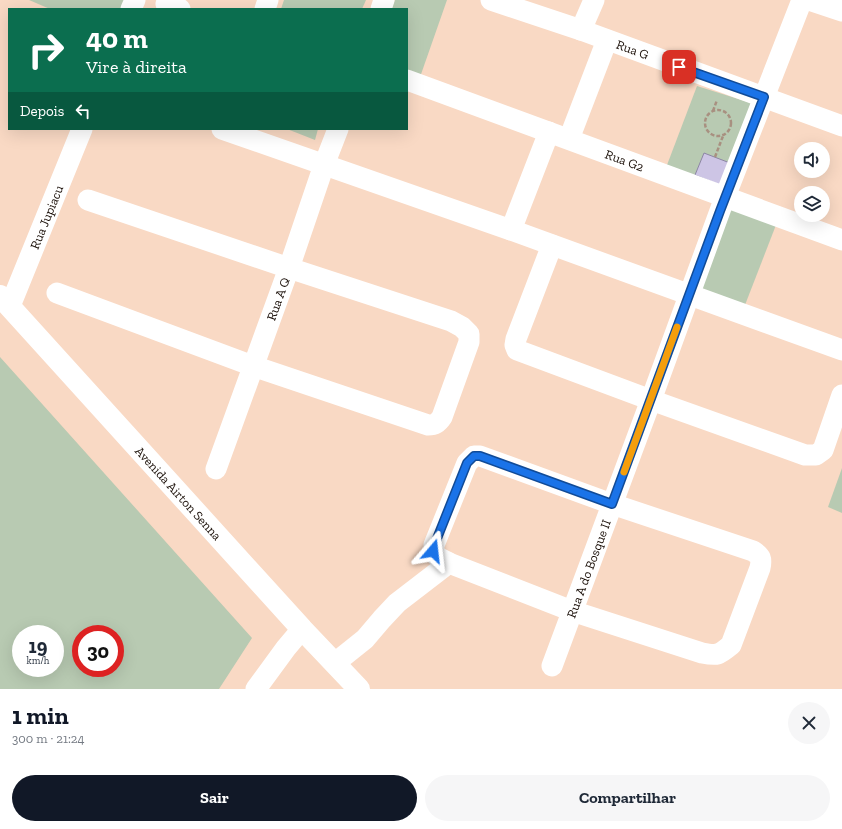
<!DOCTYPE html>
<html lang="pt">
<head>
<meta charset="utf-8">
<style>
	body { margin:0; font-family:"Zilla Slab",serif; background:#f6f6f7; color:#1f2937; height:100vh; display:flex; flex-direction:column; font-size:15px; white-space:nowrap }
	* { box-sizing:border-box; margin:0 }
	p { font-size:13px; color:#747a83 }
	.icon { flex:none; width:22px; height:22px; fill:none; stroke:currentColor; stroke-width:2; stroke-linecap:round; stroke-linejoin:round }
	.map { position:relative; height:689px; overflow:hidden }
	.panel { display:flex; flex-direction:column; background:#fff; flex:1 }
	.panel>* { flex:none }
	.hud { position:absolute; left:8px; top:8px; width:400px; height:122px; border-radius:0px; box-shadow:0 4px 16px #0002; background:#0b6e4f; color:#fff; overflow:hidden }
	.controls { position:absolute; left:794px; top:142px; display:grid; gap:8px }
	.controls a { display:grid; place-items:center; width:36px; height:36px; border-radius:50%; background:#fff; box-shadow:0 4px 16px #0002; font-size:20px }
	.speed { position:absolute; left:12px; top:625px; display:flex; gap:8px; font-size:20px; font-weight:700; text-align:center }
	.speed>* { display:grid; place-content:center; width:52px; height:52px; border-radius:50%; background:#fff; box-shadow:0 4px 16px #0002; line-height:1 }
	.speed small { font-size:10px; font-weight:400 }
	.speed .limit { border:6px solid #d22; background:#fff; color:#111 }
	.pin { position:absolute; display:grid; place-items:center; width:34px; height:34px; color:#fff; margin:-17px; border-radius:8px; box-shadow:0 2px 6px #0006 }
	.me { position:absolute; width:44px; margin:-22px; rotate:17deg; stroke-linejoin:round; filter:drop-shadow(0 0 3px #0008) }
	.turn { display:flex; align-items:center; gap:14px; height:84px; padding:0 12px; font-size:18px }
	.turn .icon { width:52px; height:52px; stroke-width:2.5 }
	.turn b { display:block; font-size:28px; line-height:34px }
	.then { display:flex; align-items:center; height:38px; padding:0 12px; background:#0003; gap:8px; font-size:15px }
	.round { display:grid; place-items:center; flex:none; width:42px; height:42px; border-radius:21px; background:#f6f6f7 }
	.overview { display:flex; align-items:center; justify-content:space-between; height:68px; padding:0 12px }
	h1 { font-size:24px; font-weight:700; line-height:30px; color:#111827 }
	.action { display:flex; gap:8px; margin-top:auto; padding:8px 12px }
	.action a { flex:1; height:46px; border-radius:24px; background:#111827; color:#fff; font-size:16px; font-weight:700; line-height:46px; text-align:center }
	.action a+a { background:#f6f6f7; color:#1f2937 }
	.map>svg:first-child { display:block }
</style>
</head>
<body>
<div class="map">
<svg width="842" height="689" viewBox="0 0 842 689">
	<defs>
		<filter id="shadow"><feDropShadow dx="2.5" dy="4.5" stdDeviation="0" flood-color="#0004"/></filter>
	</defs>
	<rect width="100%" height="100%" fill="#f9d9c4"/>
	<g fill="#b8cab2" fill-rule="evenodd">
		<path d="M29 0H128L124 9H50Z"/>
		<path d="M284 0H366L362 9H281Z"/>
		<path d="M395 0H447L419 80 407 75V9H391Z"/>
		<path d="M697 86 751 103 722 186 667 165Z"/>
		<path d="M287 129H318L315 140Z"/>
		<path d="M729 206 776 225 745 305 696 290Z"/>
		<path d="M0 357 252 638 219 689H0ZM21 634H55V668H21ZM81 634H115V668H81Z"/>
		<path d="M842 468V513L828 507Z"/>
	</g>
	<path fill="#cdc5e5" stroke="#8c85a3" filter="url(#shadow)" d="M704 153 730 163 722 186 695 175Z"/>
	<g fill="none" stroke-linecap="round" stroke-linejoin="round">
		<g stroke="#a89080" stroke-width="2.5" stroke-dasharray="4 2" stroke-linecap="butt">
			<circle cx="718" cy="123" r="13"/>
			<path d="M713 111 717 100"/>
			<path d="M715 157 723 136"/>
		</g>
		<g stroke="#fff" stroke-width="21">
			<path id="s1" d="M491 0 581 30 842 126"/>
			<path d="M809 0 842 11"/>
			<path d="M166 4 180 9"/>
			<path d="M131 9 135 0"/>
			<path d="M265 9 268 0"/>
			<path d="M381 9 384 0"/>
			<path d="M581 30 594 0"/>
			<path id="s2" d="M407 80 842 240"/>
			<path d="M222 129 511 230 842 350"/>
			<path d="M569 139 607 40"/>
			<path d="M511 230 549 132"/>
			<path d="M552 245 516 339 515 345 517 350 651 400 805 455H816L823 450 842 395"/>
			<path d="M57 293 253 366 428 425C435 425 438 423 442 417L469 342V334L462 327 451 321 289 268 88 200"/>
			<path id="s3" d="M10 306 82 129"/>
			<path d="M474 456H480L612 504 753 551C761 556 762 559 760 568L731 645C719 655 718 656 702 653L572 611 449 563C440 558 433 557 434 545L467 463Z"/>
			<path id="s4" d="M216 469 289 268 324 165 338 129"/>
			<path d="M335 663 365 639 382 619 397 603 449 563"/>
			<path id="s5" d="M552 666 651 400 725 197 802 0"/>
			<path d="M256 689 286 648 302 629"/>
		</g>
		<path stroke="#fff" stroke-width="22" id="s6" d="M0 296 302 629 359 689"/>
	</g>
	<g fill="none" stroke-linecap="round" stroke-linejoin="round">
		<defs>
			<path id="route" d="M433 551 434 546 467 463 474 456H480L612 504 720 211 764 97 679 67"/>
		</defs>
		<use href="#route" stroke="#114b97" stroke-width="10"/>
		<use href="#route" stroke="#1a73e8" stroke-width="7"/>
		<path stroke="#f59e0b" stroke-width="7" d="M624 472 677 327"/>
	</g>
	<g text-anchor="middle" stroke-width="4" stroke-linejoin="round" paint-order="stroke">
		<g font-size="13" fill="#1a0f08" stroke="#f9d9c4">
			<text dy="5" stroke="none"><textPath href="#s1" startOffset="150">Rua G</textPath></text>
			<text dy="5" stroke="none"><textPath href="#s2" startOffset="232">Rua G2</textPath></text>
			<text dy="5" stroke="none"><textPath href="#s3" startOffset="96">Rua Jupiacu</textPath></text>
			<text dy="5" stroke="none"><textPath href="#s4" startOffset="181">Rua A Q</textPath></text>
			<text dy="5" stroke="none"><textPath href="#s6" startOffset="266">Avenida Airton Senna</textPath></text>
			<text dy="5" stroke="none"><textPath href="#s5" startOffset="104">Rua A do Bosque II</textPath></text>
		</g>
	</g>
</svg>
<div class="controls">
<a><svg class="icon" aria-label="sound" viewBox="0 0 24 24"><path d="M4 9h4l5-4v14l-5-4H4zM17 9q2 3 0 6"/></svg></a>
<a><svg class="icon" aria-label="layers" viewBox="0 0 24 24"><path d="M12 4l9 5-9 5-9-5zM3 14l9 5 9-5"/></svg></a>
</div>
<div class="speed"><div>19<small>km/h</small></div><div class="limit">30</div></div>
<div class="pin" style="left:679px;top:67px;background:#d93025"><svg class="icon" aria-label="arrive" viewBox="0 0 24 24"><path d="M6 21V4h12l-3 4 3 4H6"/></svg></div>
<svg class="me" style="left:433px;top:551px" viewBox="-20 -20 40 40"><path d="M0-17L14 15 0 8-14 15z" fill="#1a73e8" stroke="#fff" stroke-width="4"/></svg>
<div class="hud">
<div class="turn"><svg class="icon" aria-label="right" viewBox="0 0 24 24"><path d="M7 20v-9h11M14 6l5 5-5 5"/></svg><div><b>40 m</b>Vire à direita</div></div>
<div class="then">Depois<svg class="icon" aria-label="left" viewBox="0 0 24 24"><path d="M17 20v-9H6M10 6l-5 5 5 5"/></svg></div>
</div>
</div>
<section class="panel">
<div class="overview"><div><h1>1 min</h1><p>300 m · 21:24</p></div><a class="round"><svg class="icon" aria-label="close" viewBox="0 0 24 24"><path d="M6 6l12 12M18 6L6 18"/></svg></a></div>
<div class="action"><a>Sair</a><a>Compartilhar</a></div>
</section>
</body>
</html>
